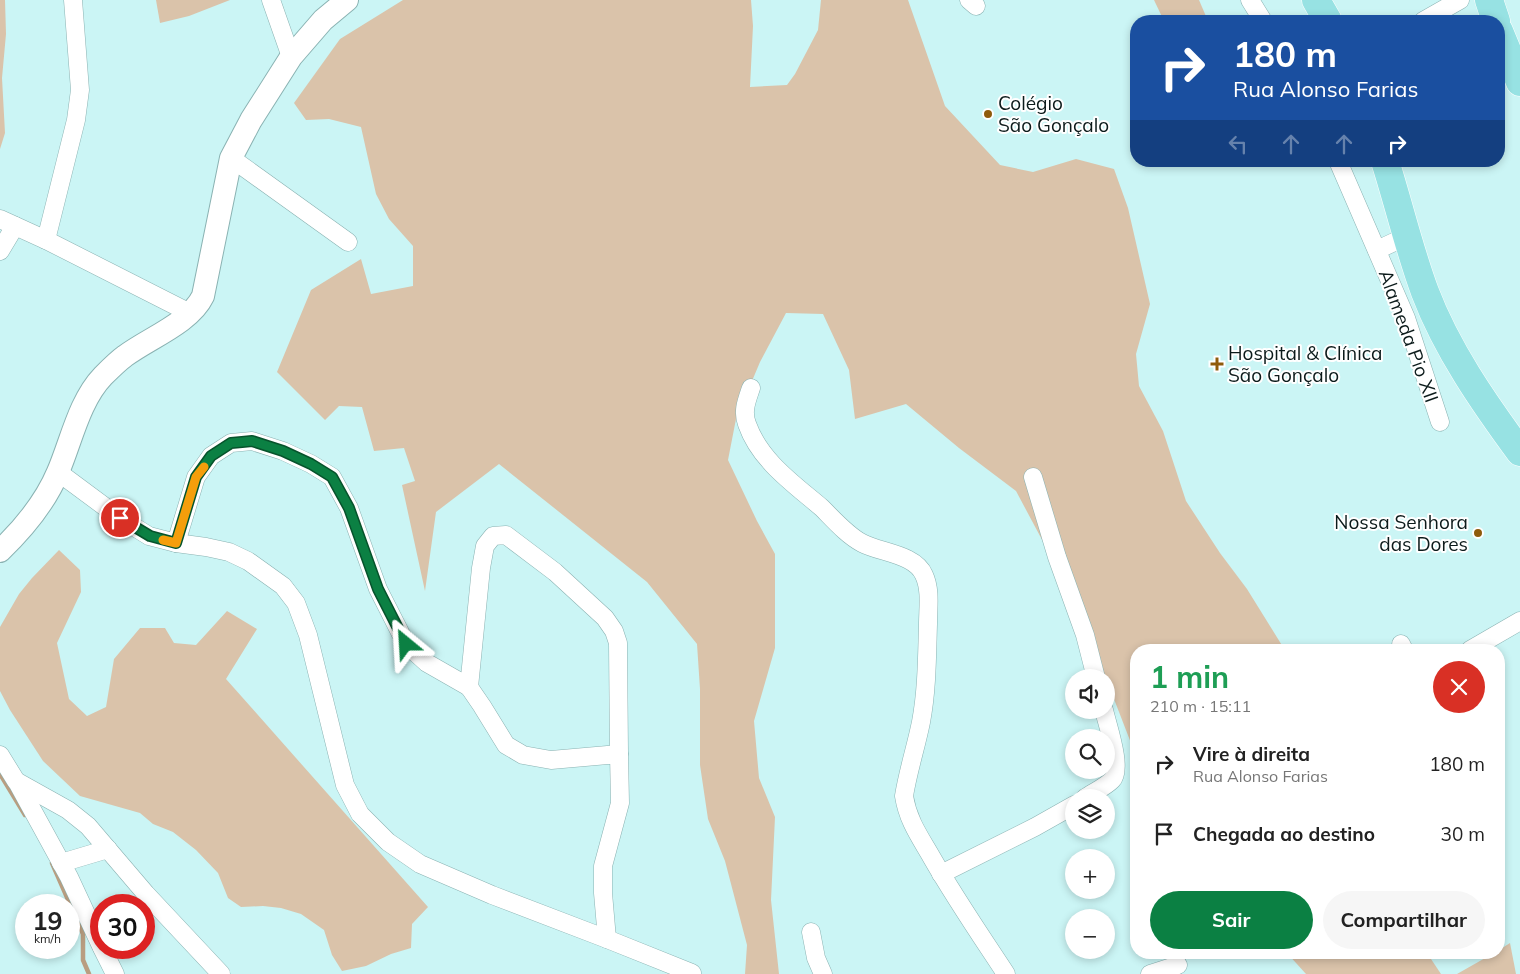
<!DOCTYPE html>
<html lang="pt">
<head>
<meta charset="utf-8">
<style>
	body { margin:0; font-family:Mulish,sans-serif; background:#f6f6f6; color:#222; height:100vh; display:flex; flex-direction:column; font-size:19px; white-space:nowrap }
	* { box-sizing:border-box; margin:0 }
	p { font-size:16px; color:#767676 }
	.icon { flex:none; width:28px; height:28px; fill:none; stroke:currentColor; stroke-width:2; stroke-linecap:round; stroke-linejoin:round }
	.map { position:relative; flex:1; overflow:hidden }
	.panel { position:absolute; left:1130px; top:644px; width:375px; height:315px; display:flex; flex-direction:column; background:#fff; border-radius:20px; box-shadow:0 2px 8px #0003 }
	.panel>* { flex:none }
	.banner { position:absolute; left:1130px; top:15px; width:375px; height:152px; border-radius:20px; box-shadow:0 2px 8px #0003; background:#1a4fa0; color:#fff; overflow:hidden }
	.buttons { position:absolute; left:1065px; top:669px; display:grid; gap:10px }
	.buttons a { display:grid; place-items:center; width:50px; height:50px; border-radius:50%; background:#fff; box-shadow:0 2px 8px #0003; font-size:25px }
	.speed { position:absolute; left:15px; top:894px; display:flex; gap:10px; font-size:25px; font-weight:700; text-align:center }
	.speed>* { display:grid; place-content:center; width:65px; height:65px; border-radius:50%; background:#fff; box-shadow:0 2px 8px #0003; line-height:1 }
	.speed small { font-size:12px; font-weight:400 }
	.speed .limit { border:8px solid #d22; background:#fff; color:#111 }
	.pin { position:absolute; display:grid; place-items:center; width:42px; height:42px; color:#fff; margin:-21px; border:2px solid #fff; border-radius:50%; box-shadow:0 1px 5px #0007 }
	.me { position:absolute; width:55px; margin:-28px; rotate:333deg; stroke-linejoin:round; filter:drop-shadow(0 0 4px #0008) }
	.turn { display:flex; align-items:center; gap:18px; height:105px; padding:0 20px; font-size:22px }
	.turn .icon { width:65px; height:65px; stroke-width:2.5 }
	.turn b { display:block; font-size:35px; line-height:42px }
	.lanes { display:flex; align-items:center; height:48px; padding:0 20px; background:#0003; justify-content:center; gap:25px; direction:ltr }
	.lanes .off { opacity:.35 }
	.round { display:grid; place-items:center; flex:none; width:52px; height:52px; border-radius:26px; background:#f6f6f6 }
	.headline { display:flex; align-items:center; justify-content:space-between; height:85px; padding:0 20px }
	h1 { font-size:30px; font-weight:700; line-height:38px; color:#1e9e55 }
	.cta { display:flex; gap:10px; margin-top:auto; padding:10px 20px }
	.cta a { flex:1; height:58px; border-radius:30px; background:#0b8043; color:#fff; font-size:20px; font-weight:700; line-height:58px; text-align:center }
	.cta a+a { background:#f6f6f6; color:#222 }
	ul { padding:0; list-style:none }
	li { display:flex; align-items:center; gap:15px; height:70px; padding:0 20px }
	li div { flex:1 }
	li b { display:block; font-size:19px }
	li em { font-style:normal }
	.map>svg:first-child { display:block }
</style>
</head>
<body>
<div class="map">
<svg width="1520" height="974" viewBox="0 0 1520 974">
	<rect width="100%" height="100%" fill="#cbf5f5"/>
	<g fill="#dac3aa">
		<path d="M0 0H5L6 34 2 78 5 133 0 149Z"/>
		<path d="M156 0H230L189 16 160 23Z"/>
		<path d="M403 0H751L753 26 750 87 787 85 795 74 818 30 821 0H908L945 106 1000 165 1033 172 1076 159 1114 169 1128 208 1150 304 1136 354 1139 386 1163 431 1186 501 1220 553 1247 589 1283 647 1291 650H1136V756L1080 611 1016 491 959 448 906 404 855 419 849 370 823 314 786 313 760 362 736 419 728 460 757 521 775 554V648L754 721 759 778 775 817 771 900 779 974H745L747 945 725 861 708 819 700 765V689L697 644 647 582 499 464 436 512 425 591 402 485 415 481 404 448 374 451 362 407 339 406 325 420 277 372 311 290 361 259 371 294 413 286V246L389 219 376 194 361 127 329 119 306 120 294 103 340 39Z"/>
		<path d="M1154 0H1199L1208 21H1164Z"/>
		<path d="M59 550 80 570 81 592 57 643 69 699 87 716 106 707 114 659 140 628H165L174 643 196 645 227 611 257 629 226 679 428 907 412 924 411 948 391 954 366 966 342 971 332 955 324 930 301 914 281 908 263 906 241 907 228 898 218 873 196 850 173 832 153 824 140 813 80 796 43 761 10 710 0 691V627L19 594 32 578Z"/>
		<path d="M1510 943 1516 974H1457L1494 953 1499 952V950Z"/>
		<path d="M1287 953H1427L1441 974H1306Z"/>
	</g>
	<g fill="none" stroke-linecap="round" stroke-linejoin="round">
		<g stroke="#b99e81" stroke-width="4.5">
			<path d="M0 774 25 815"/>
			<path d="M52 863 83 934V960L89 974"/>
		</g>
		<defs>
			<g id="minor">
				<path d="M271 0 291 57"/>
				<path d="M969 0 976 6"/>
				<path d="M1250 0 1263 21"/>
				<path d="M1423 21 1460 0"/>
				<path d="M231 158 348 242"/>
				<path d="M1338 161 1406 318 1440 422"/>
				<path d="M0 219 46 240 190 313"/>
				<path d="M46 240 76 120 80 90 73 0"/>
				<path d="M1377 250 1407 236"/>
				<path d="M0 251 15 226"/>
				<path d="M751 388C747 400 742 411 747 424 760 461 794 484 822 508 834 520 847 535 862 543 881 553 915 554 924 575 931 590 928 608 928 624 927 657 927 690 921 722 916 747 908 771 904 796 908 821 920 837 932 858 955 898 981 936 1006 974"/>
				<path d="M58 472 120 518 149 536 176 543 196 477 211 456 231 443 252 441 283 451 311 464 332 477 349 508 378 589 406 644 427 663 469 687 481 568 485 546 493 536 506 535 555 572 605 618 614 631 618 643 619 754"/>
				<path d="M1033 477 1057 557 1085 635 1096 678"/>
				<path d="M176 543 206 547 229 552 248 561 283 586 296 603 308 635 345 785 360 814 388 842 420 864 492 895 607 939 692 973"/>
				<path d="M1401 644 1404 650"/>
				<path d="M1470 650 1520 621"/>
				<path d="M469 687 482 706 506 745 523 755 551 760 619 754 620 803 603 866V893L607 939"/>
				<path d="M0 755 16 781 68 810 88 826 146 894 221 974"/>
				<path d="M17 782 69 877 101 946"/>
				<path d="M1085 798C1094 792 1105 787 1112 780 1123 769 1107 724 1104 710"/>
				<path d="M61 863 108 849"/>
				<path d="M941 874 1035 827 1074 805"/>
				<path d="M811 932 816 958 823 974"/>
				<path d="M102 948 115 974"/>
				<path d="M1150 974 1178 965"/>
			</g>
			<path id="tertiary" d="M0 551C24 528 45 503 58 472 71 442 79 401 103 376 110 369 118 361 125 356 149 338 190 323 203 296L231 158 251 120 291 57 323 20 347 0"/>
			<g id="primary">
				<path d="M1316 0 1328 21"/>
				<path d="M1489 0 1496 21"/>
				<path d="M1499 31 1520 82"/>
				<path d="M1385 161C1399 205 1409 249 1425 292 1447 350 1484 403 1520 452"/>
			</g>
		</defs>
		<use href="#minor" stroke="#8ab2b2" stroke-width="19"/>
		<use href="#tertiary" stroke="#8ab2b2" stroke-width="24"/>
		<use href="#primary" stroke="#fff" stroke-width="29"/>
		<use href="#minor" stroke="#fff" stroke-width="18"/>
		<use href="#tertiary" stroke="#fff" stroke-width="22"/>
		<use href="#primary" stroke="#97e2e3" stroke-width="28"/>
	</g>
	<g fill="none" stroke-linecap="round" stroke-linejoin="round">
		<defs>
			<path id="route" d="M120 518 150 536 176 543 196 477 211 456 231 443 242 442 252 441 283 451 311 464 332 477 349 508 378 589 406 644"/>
		</defs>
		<use href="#route" stroke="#07532c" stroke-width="12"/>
		<use href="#route" stroke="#0b8043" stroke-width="9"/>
		<path stroke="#f59e0b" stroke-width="9" d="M163 540 176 543 196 477 204 467"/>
	</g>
	<g fill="#8f5b0c" stroke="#fff" stroke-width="2">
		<circle cx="988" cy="114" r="5"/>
		<path d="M1214.5 356.5h5v5h5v5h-5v5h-5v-5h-5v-5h5z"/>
		<circle cx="1478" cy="533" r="5"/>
	</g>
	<g text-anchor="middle" stroke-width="4" stroke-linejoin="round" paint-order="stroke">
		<g font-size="19" fill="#0c1b1b" stroke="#fff" text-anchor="start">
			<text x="998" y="110">Colégio<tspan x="998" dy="22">São Gonçalo</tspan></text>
			<text x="1228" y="360">Hospital &amp; Clínica<tspan x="1228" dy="22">São Gonçalo</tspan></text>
			<text x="1468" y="529" text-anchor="end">Nossa Senhora<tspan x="1468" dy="22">das Dores</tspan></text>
		</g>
		<g font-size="19" fill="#0c1b1b" stroke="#fff">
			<text transform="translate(1409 336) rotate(70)" y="7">Alameda Pio XII</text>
		</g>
	</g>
</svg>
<div class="buttons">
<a><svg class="icon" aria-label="sound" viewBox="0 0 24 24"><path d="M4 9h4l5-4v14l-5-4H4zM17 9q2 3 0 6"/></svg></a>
<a><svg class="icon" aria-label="search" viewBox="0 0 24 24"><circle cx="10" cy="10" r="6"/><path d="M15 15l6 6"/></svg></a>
<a><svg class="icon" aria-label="layers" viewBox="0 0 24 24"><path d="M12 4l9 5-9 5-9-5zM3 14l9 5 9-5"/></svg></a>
<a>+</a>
<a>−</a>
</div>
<div class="speed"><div>19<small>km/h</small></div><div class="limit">30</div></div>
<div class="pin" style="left:120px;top:518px;background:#d93025"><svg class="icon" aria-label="arrive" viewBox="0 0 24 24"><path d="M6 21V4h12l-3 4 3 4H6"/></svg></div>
<svg class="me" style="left:406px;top:644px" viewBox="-20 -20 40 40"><path d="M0-17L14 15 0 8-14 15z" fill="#0b8043" stroke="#fff" stroke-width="4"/></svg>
<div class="banner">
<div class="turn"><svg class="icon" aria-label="right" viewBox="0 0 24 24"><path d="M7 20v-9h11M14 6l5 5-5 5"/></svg><div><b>180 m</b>Rua Alonso Farias</div></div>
<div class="lanes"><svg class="icon off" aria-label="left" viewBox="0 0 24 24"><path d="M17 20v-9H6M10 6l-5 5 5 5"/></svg><svg class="icon off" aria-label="ahead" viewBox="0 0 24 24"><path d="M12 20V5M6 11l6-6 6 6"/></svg><svg class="icon off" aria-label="ahead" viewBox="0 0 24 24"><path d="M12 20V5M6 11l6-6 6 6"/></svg><svg class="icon" aria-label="right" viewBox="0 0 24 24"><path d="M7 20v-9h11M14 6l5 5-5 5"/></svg></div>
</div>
<section class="panel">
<div class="headline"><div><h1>1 min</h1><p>210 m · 15:11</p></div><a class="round" style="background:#d93025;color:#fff"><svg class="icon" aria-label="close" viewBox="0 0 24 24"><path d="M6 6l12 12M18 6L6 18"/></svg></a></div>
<ul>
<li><svg class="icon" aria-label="right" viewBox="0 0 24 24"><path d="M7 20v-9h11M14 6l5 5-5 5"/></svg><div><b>Vire à direita</b><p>Rua Alonso Farias</p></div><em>180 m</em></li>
<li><svg class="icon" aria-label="arrive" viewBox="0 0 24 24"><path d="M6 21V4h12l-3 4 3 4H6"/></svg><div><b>Chegada ao destino</b></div><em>30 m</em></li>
</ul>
<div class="cta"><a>Sair</a><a>Compartilhar</a></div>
</section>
</div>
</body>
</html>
